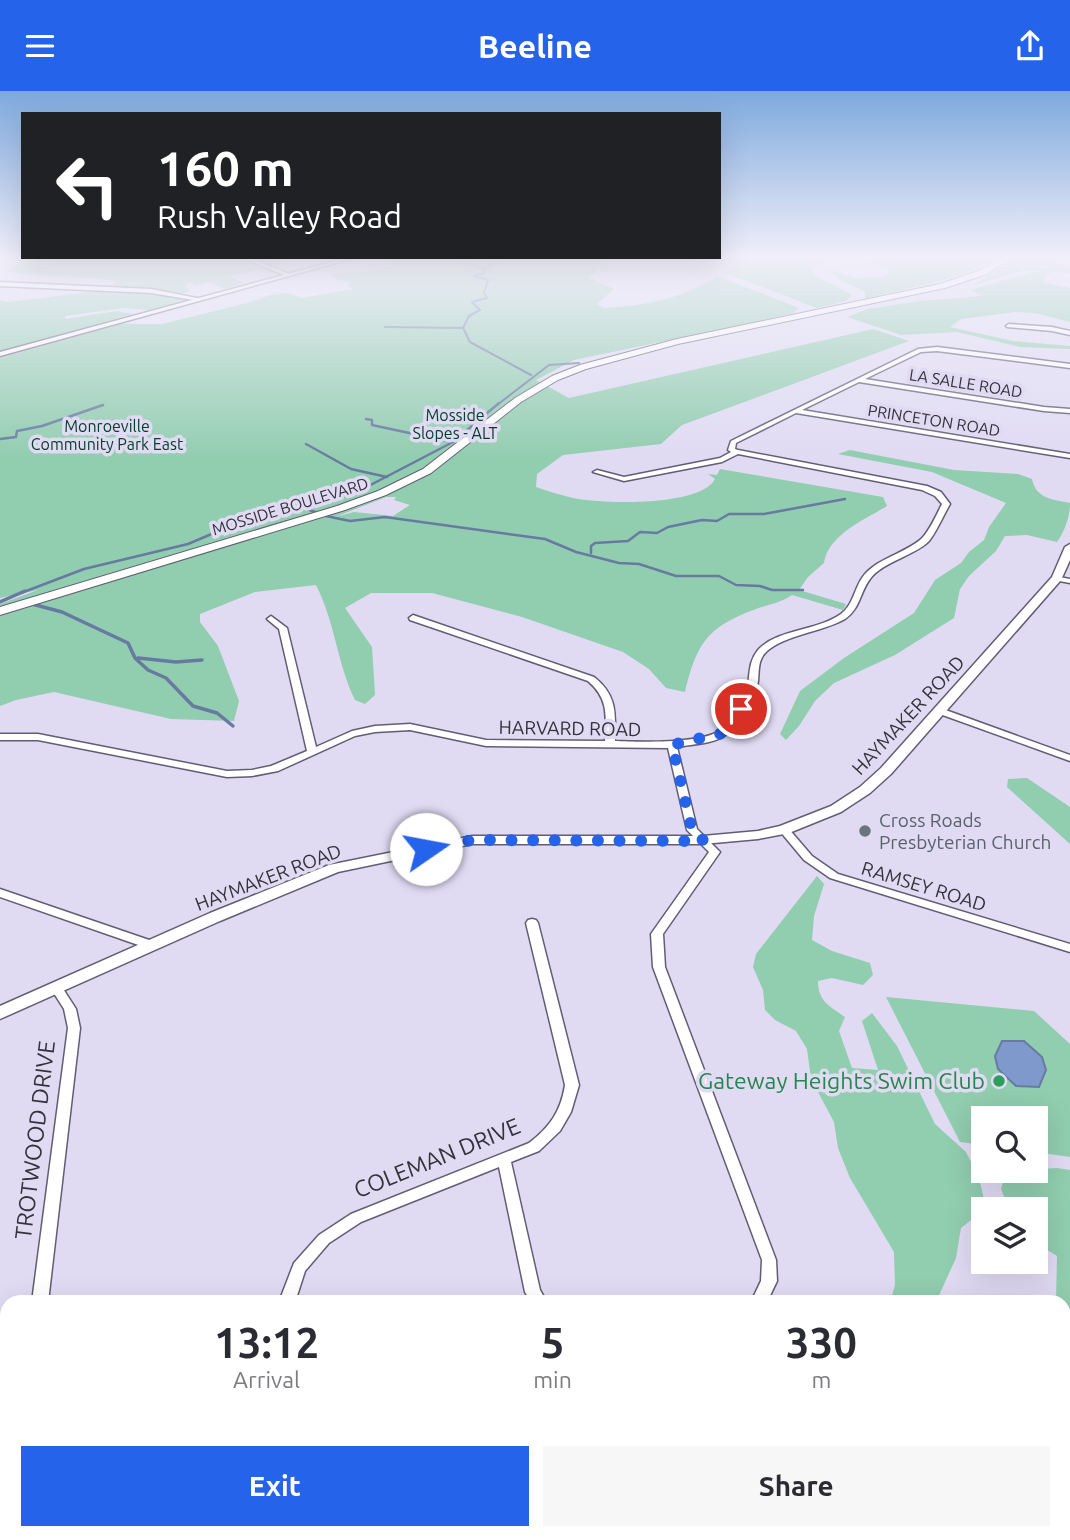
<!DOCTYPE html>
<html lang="en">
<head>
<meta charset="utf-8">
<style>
	body { margin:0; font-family:Ubuntu,sans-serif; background:#f7f7f7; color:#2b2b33; height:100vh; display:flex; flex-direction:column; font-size:26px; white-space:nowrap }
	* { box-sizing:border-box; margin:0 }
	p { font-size:23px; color:#7c7c81 }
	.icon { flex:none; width:38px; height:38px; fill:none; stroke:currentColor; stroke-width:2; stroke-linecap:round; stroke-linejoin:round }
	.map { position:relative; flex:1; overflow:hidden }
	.panel { position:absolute; left:0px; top:1204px; width:1071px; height:245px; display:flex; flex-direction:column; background:#fff; border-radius:21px 21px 0 0; box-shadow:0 7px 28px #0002 }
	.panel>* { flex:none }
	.guide { position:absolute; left:21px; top:21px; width:700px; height:147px; border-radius:0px; box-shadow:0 7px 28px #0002; background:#202124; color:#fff; overflow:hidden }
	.buttons { position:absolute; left:971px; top:1015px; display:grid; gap:14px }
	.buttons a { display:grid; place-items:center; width:77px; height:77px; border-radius:0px; background:#fff; box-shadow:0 7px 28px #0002; font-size:35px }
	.pin { position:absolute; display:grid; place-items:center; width:60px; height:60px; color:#fff; margin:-30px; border:4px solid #fff; border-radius:50%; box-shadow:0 2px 7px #0007 }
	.me { position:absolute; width:77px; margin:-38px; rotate:78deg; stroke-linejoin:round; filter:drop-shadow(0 0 5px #0008) }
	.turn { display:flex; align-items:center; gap:24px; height:147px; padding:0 21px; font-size:32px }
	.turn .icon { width:91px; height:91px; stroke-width:2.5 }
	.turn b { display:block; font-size:49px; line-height:60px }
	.eta { display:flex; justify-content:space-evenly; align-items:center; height:119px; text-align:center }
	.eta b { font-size:42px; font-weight:700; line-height:49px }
	.primary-button { display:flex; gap:14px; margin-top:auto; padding:14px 21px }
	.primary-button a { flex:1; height:80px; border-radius:0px; background:#2563eb; color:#fff; font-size:28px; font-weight:700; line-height:80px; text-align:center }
	.primary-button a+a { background:#f7f7f7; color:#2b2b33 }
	header { display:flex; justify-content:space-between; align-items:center; height:91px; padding:0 21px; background:#2563eb; color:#fff; font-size:32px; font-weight:700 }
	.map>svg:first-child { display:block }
</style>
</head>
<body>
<header><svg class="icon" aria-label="menu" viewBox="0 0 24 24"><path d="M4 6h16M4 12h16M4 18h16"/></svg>Beeline<svg class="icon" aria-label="share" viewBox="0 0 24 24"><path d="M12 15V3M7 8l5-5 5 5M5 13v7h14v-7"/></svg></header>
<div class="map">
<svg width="1070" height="1449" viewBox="0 0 1070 1449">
	<rect width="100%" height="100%" fill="#e0dbf3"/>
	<g fill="#91cdaf" fill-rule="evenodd">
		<path d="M24 167H289L280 169 281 174 276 175 291 181 277 184 262 178 229 185 244 192 224 198 209 191 195 195 190 191 186 195 190 200 185 202 121 197 112 194 116 190C80 184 43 187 7 181Z"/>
		<path d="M388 167H610L589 187 614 198 597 213 603 217C645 215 682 208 717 185L799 217 793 222 752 232 574 269 536 289 569 307 873 238 909 250 682 334 661 353 563 364 537 383 536 396C548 400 560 404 573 407 600 413 701 416 715 388L708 383 717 384 720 378 883 406 887 415C864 429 828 444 824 472L808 486 799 499 846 513 843 519 792 504C781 512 769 513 756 518 707 536 697 552 685 601L666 597 649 578 623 561 522 526 432 502H371L345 517 372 556 375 604 365 613 355 609C337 572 335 531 316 494L255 501 200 523V531L218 555 239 610 234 630 171 628 54 601 16 609 0 615V513L38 499 0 507V267L121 233H162L251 211 275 202H289L302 207 353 198 348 195 350 191 336 188 330 183 379 180 394 175ZM386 406H396L394 409 410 414 393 425 354 421 335 426Z"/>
		<path d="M741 167H831L812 175 813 183 852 204 846 210 817 217 725 182Z"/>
		<path d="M877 167H996C957 192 909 195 865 208V201L838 188 829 178 855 187 883 186 890 179 867 172Z"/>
		<path d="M1016 167H1045L1070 177V182L1024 179 972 195Z"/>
		<path d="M1033 181H1051L1044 188 1045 192 1070 197V231L1035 222 1015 221 961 228 950 236 1013 250 1070 255V258L1020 256 957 241 901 244 847 226 868 218 920 210 983 205 970 199Z"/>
		<path d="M89 201 153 203 185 209 149 219 123 217 65 225V228L117 220 133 223 0 261V209L8 211Z"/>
		<path d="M850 359 954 379 1018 383 1032 388C1036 408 1052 408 1070 412 1070 425 1065 440 1057 451L1027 444 1005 445 996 460 969 485 960 498 954 527 895 564 834 592 815 610 799 635 786 649 780 643 800 600 844 567 914 522 935 489 961 472 969 461 984 449 989 436 1006 412 932 381 838 363Z"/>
		<path d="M1027 687 1070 716V753L1007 696 1008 688Z"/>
		<path d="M817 785 824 793 814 825 812 849 832 860 870 872 873 884 863 894 832 887 818 890C818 910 829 915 845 926L839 940 852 977 878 979 862 930 872 922 897 955 935 1033 966 1061 979 1087 986 1117 961 1137 956 1167 936 1211H890L895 1194 894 1161 850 1087 838 1057 834 1031 811 988 807 958 796 940 775 929 765 919 763 899 753 876 756 863Z"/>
		<path d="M886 906 1034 920 1070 953V1066L1036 1061V1027H984L983 1054 960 1051Z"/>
		<path d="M1057 1077 1070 1079V1418H1064V1211H1056L1057 1165 1036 1152V1118H1009L1001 1098 1006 1080Z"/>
		<path d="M716 1442H1006L1004 1449H718Z"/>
	</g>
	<path fill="#7f99cd" stroke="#687aa1" stroke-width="2" d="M1002 950H1024L1042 966 1046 979 1039 996 1016 995 998 978 995 965Z"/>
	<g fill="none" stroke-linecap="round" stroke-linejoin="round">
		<g stroke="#687aa1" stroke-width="2">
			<path d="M454 167 484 178"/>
			<path d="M505 167 484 178 485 182 473 185 488 189 484 202 487 207 472 211 480 219 469 225 463 237 470 251 531 284"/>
			<path d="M385 236 463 237"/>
			<path d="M497 314 549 274 579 272"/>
		</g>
		<g stroke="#687aa1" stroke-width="2.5">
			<path d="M366 328 372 329V334L451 351"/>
			<path d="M0 348 16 346 17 340 42 335 103 314"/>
			<path d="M306 353 351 378 387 386"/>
			<path d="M301 416 315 421"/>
			<path d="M326 425 350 430 385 426 545 448 576 461 619 472 639 473 676 485H719L736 494 760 495 772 499H803"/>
			<path d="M591 462V455L595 452 628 450 640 441 657 442 668 436 702 429 717 430 729 423H764L845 408"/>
			<path d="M21 502 84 478 188 453 221 439 273 428 322 409 357 401 453 351 499 312"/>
		</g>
		<g stroke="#687aa1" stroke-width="3.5">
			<path d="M0 511 25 500"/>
			<path d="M32 513 62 521 128 552 135 567 148 579 166 587 193 615 217 622 233 635"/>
			<path d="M138 567 176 571 202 569"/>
		</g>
		<path stroke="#687aa1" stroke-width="5" d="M898 1449 907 1442"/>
		<defs>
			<g id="minor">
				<path d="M242 167H249L292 184 287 185Z"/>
				<path d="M0 191 151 198 202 208 199 210 151 202 0 195Z"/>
				<path d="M1009 233 1052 236 1070 240V244L1052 240 1007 236 1006 235Z"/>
				<path d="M937 256 1070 273V277L937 260 921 261 865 288 1044 316 1070 318V322L1044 320 859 291 802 319 1070 363V367L796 322 736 352 735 358 738 359 927 395 941 401 950 413C943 425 937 440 929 450 916 464 882 471 870 488 860 501 860 518 845 528 822 541 784 544 766 561 756 571 760 584 757 596 753 608 735 639 724 645 712 653 692 653 677 656L697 738 720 761 663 843 665 876 776 1169 777 1190 767 1211H751L761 1190 762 1169 653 876 651 843 709 761 687 739 668 657 486 655 410 639 375 641 355 645 278 680 252 685 227 686 38 649H0V643H38L227 680 252 679 271 675 307 660 279 538 267 528 271 525 287 537 316 656 352 640 375 635 410 633 486 649 605 650C606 625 609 608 588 590L410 529 409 527 413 524 594 586C618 605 615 623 615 650 637 651 704 653 720 639 729 631 745 606 748 594 750 581 749 570 758 559 777 538 817 540 841 523 853 514 854 499 862 487 875 468 903 463 920 449 928 443 937 423 942 413L935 405 922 399 738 363 722 371 624 390 593 381 597 379 624 386 720 367 731 361 728 359 731 350 918 258Z"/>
				<path d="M1054 485 1070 488V492L1054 489Z"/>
				<path d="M940 617 1070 664V670L937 622 935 620 937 618Z"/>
				<path d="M784 736 788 737 812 765 838 783 1070 853V861L830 787 804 769 779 739Z"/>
				<path d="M0 798 155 851 157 854 155 857H147L0 806Z"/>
				<path d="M532 828 536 829 538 832 579 994 571 1021 560 1040 539 1060 511 1071 540 1199 547 1211H531L525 1201 499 1076 361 1131 329 1152 305 1180 295 1211H279L294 1172 319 1144 351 1123 529 1052C550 1036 561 1020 565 994L526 832 528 829Z"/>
				<path d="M56 892 60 893 76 918 80 937 48 1211H32L68 937 64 918 50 896 52 893Z"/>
				<path d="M7 1435V1442H20V1449H2V1442L5 1436Z"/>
				<path d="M292 1442H310L311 1449H293Z"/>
				<path d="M562 1442H581L578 1449H559Z"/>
			</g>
			<path id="tertiary" d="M346 167H354L0 265V261Z"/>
			<path id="secondary" d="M1070 453V469L1061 489 891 683 870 702 841 721 789 742 758 748 703 753H472L338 781 220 830 0 928V915L210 822 329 774 472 745H703L758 740 780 735 831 715 860 696 881 677 1052 486 1065 456Z"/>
			<path id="primary" d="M1002 167H1011L987 183 945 197 678 253 586 278 558 289 521 311 431 382 386 404 345 419 0 524V516L337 415 378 400 423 378 515 307 552 285 580 274 677 248 940 193 981 179Z"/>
		</defs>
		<use href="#minor" stroke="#625d72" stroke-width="3"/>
		<use href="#tertiary" stroke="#625d72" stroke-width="3"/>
		<use href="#secondary" stroke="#625d72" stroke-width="3"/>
		<use href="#primary" stroke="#625d72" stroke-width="2"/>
		<use href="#minor" fill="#fff" fill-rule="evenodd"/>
		<use href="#tertiary" fill="#fff" fill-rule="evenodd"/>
		<use href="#secondary" fill="#fff" fill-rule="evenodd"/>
		<use href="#primary" fill="#fff" fill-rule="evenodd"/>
	</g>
	<linearGradient id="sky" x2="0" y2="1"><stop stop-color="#7ea9dd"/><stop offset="0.45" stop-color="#f1effa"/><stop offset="1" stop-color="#f1effa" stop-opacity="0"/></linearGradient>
	<rect width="1070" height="369" fill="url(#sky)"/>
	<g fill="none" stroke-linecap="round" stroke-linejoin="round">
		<path stroke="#2563eb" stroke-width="12" stroke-dasharray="0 21.6" d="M426 758 472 749 704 750 692 739 672 654 723 642 741 618"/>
	</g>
	<circle fill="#6b7280" stroke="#e0dbf3" stroke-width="2.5" cx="865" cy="740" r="7"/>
	<circle fill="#2e9e5b" stroke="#e0dbf3" stroke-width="2.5" cx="999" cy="990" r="7"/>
	<g text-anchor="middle" stroke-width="7" stroke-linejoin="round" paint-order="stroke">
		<g font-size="16" fill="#34323b" stroke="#e0dbf3">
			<text transform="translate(966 292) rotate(9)" y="6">LA SALLE ROAD</text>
			<text transform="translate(934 329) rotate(9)" y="6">PRINCETON ROAD</text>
			<text transform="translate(290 415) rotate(-17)" y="6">MOSSIDE BOULEVARD</text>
		</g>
		<g font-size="16" fill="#06402b" stroke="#e0dbf3">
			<text x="455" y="330">Mosside<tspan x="455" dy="18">Slopes - ALT</tspan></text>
			<text x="107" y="341">Monroeville<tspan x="107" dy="18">Community Park East</tspan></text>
		</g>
		<g font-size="19" fill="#34323b" stroke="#e0dbf3">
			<text transform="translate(908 624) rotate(-47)" y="7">HAYMAKER ROAD</text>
			<text transform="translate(570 637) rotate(1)" y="7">HARVARD ROAD</text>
			<text transform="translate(268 786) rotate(-21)" y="7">HAYMAKER ROAD</text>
			<text transform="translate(924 795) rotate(17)" y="7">RAMSEY ROAD</text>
		</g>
		<g font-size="19" fill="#5b616d" stroke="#e0dbf3" text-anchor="start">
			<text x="879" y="736">Cross Roads<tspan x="879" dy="22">Presbyterian Church</tspan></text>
		</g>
		<g font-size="23" fill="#27864d" stroke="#e0dbf3" text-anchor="end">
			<text x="985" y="998">Gateway Heights Swim Club</text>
		</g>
		<g font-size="23" fill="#34323b" stroke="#e0dbf3">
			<text transform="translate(35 1049) rotate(-83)" y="8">TROTWOOD DRIVE</text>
			<text transform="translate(437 1067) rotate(-22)" y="8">COLEMAN DRIVE</text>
		</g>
	</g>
</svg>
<div class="buttons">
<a><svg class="icon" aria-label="search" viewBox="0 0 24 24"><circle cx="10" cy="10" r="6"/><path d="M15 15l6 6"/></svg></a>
<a><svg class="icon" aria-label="layers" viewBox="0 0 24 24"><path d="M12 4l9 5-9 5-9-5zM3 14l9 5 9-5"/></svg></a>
</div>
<div class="pin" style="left:741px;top:618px;background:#d93025"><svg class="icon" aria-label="arrive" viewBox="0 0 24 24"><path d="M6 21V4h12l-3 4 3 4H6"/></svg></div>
<svg class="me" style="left:426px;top:758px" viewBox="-20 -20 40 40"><circle r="19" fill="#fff"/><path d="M0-13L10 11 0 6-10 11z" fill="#2563eb"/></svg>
<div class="guide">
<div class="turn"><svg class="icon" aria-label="left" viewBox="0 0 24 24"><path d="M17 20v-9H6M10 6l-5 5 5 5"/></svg><div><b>160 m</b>Rush Valley Road</div></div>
</div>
<section class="panel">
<div class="eta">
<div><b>13:12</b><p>Arrival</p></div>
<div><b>5</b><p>min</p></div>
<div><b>330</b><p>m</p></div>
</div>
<div class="primary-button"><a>Exit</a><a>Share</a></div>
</section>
</div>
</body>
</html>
